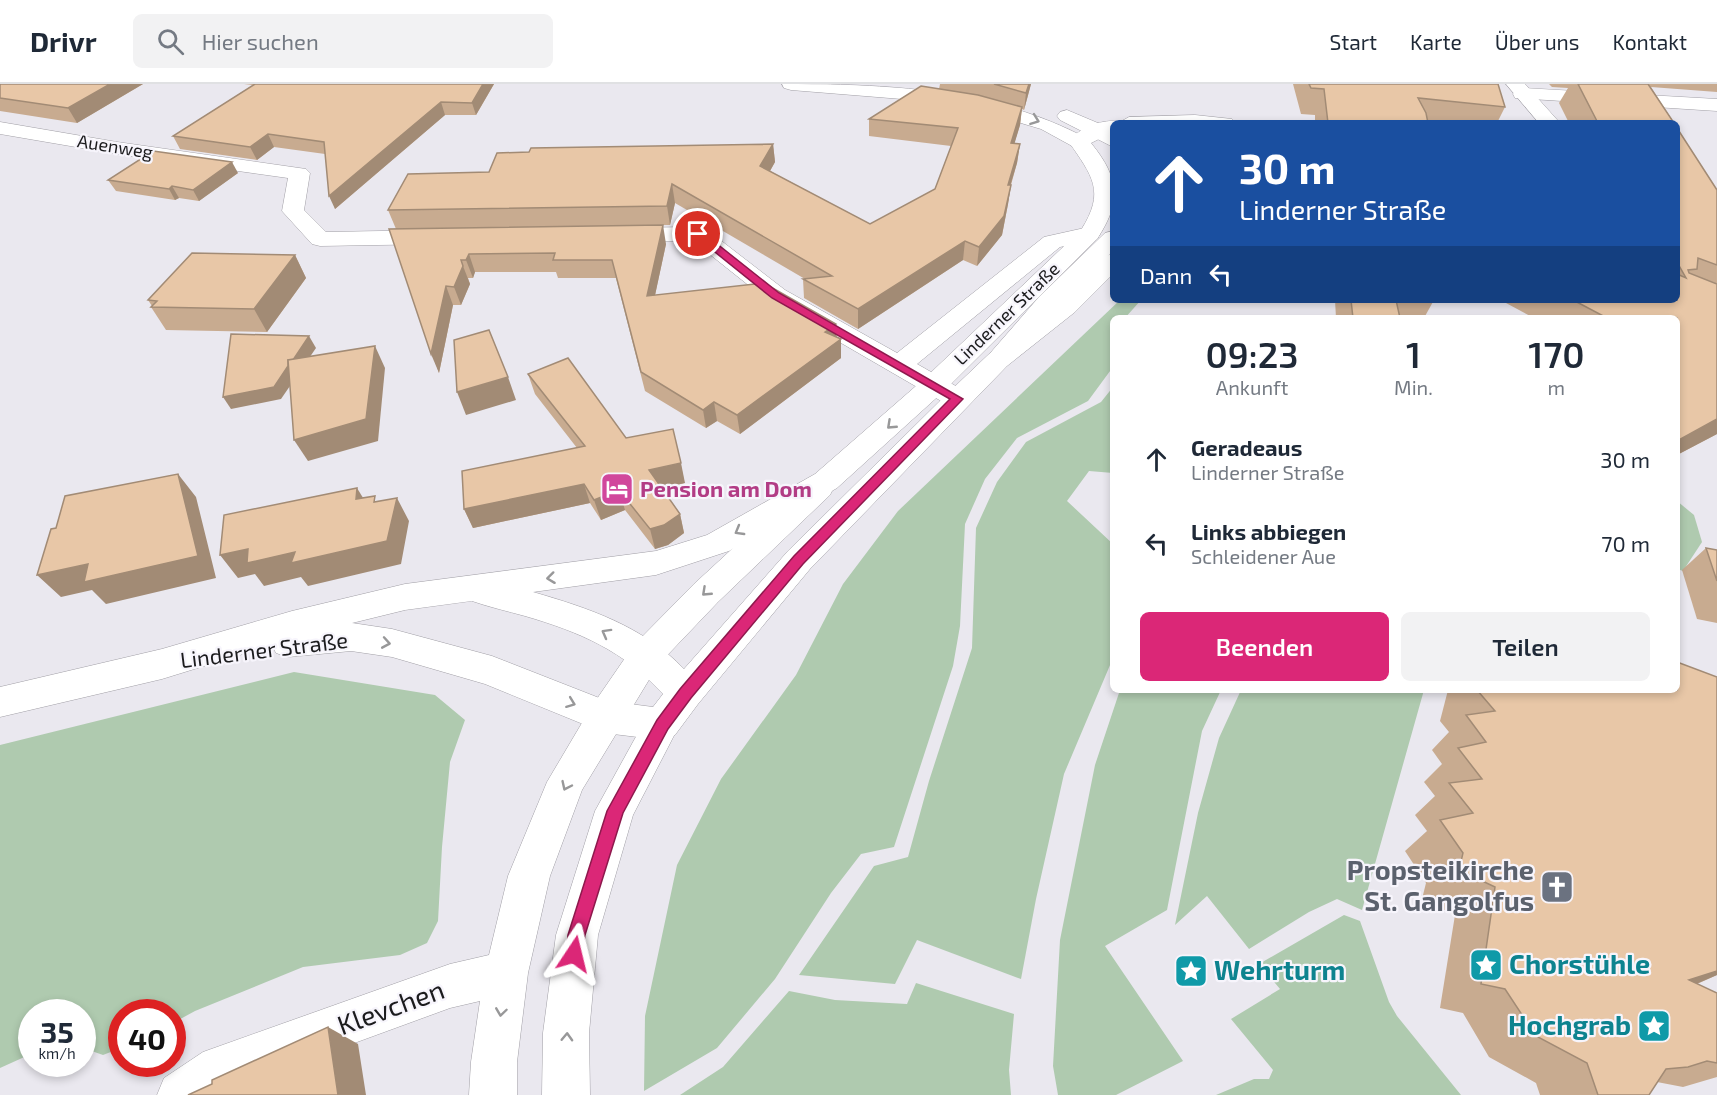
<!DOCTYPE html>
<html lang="de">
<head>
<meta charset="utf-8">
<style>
	body { margin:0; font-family:"Exo 2",sans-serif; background:#f2f2f3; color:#1f2937; height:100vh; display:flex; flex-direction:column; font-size:22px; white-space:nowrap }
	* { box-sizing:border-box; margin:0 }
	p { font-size:20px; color:#747a83 }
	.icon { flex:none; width:33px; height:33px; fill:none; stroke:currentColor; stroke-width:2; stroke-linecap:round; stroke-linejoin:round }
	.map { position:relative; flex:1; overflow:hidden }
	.sheet { position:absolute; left:1110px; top:231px; width:570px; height:378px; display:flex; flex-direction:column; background:#fff; border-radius:9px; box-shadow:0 3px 9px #0003 }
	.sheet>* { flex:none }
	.banner { position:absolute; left:1110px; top:36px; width:570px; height:183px; border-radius:9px; box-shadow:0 3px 9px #0003; background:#1a4fa0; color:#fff; overflow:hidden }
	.speed { position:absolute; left:18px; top:915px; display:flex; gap:12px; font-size:30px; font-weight:700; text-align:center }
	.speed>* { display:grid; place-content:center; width:78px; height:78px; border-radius:50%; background:#fff; box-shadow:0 3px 9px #0003; line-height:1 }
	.speed small { font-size:15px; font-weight:400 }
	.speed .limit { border:9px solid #d22; background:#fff; color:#111 }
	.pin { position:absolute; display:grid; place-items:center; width:51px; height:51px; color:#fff; margin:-26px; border:3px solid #fff; border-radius:50%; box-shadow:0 2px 6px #0007 }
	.me { position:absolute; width:66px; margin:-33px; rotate:10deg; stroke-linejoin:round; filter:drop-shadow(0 0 4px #0008) }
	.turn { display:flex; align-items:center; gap:21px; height:126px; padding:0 30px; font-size:27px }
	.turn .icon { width:78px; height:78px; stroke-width:2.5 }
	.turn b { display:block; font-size:42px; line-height:51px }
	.then { display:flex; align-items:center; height:57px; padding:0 30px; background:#0003; gap:12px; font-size:22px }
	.eta { display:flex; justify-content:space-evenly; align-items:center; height:102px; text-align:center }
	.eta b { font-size:36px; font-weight:600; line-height:42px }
	.cta { display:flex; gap:12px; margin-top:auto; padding:12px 30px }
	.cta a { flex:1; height:69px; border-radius:9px; background:#db2777; color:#fff; font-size:24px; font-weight:600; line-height:69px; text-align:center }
	.cta a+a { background:#f2f2f3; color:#1f2937 }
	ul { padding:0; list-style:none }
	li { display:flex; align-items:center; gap:18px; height:84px; padding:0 30px }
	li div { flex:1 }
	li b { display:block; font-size:22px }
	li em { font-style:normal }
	header { display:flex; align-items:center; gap:36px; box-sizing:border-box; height:84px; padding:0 30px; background:#fff; border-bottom:2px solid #e0e1e3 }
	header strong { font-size:28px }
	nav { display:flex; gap:33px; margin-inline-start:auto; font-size:21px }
	.search { width:420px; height:54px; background:#f2f2f3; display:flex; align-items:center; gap:15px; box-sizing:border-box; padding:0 21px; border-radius:9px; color:#747a83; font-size:22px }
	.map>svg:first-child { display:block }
</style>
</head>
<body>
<header>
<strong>Drivr</strong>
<div class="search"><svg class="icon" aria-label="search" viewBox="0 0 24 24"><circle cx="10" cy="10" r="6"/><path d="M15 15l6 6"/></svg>Hier suchen</div>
<nav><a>Start</a><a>Karte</a><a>Über uns</a><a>Kontakt</a></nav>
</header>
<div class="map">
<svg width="1717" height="1011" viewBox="0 0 1717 1011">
	<rect width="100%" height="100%" fill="#eae8ef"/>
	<g fill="#afcaaf">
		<path d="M1120 216H1141L1125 234H1113V247L1110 250 1113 254V283L1088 317 1017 354 985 395 965 440 960 542 953 582 894 763 861 770 831 809 775 895 717 964 644 1007 645 932 677 781 721 695 796 591 843 500 898 427Z"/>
		<path d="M1113 303V389L1089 387 1067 417 1113 460V574L1064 690 1036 815 1021 895 917 856 895 900 799 891 874 782 908 773 929 697 972 564 976 444 997 398 1026 358 1101 318Z"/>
		<path d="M1677 417 1694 431 1702 458 1683 487 1677 485Z"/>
		<path d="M294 588 435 611 465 636 450 678 442 763 438 837 427 859 400 871 303 883 195 927 173 939 172 928H122L121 964 103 971 83 964 82 928H32L31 970 0 984V661Z"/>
		<path d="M1120 606H1221L1202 647 1167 826 1105 862 1183 977 1116 1011H1058L1053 982 1060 856 1095 681Z"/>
		<path d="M1241 606H1424L1362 826 1337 815 1309 828 1249 865 1207 812 1175 841 1198 729 1219 654Z"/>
		<path d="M1344 831 1360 837 1389 918 1397 932 1461 1011H1216L1254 995H1269L1273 986 1231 935 1280 905 1259 880Z"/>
		<path d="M916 899 1014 930 1009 986 1011 1011H680L723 983 789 907 835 916 907 920Z"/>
	</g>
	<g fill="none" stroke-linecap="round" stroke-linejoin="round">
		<defs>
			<g id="minor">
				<path d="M782 0C886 0 992 4 1086 54L1089 58 1086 62H1072L1041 45 977 26 902 15 791 6 784 4Z"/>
				<path d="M1522 4 1717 15V27L1515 14 1513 10 1515 6Z"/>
				<path d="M1067 26 1105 42 1113 48V63L1060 36 1057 32 1060 28Z"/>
				<path d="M0 38 117 58 306 85 310 89 304 126 326 148 437 146 445 148 448 153 445 158 437 160 320 162 312 160 282 127 288 94 117 70 0 50Z"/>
				<path d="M698 143 706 145 785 206 897 269 1044 153 1089 143 1097 145 1100 150 1097 155 1060 163 917 280 968 309 972 315 968 321 958 324 948 321 767 216 693 157 620 158 612 156 609 151 612 146 620 144Z"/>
				<path d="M1113 147V167L1057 223 1010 279 1001 281 992 279 988 273 992 267 1039 213 1105 149Z"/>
				<path d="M819 392 830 395 834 403 830 411 718 518 658 581 582 706 550 792 528 889 517 978V1011H469L471 978 480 917 450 924 234 1003 223 1011H157L164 994 203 968 450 880 489 871 508 792 547 698 592 622 634 561 694 500 808 395Z"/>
				<path d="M662 624 675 629 680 640 633 731 598 851 589 949 590 1011H542L543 949 556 851 595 727 649 629Z"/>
			</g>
			<g id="major">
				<path d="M1506 0H1525L1560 39H1539Z"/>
				<path d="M1195 31 1232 35 1235 39H1113V48L1091 59C1119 93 1122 118 1097 155L944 307 837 404 729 467 656 491 533 508C588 524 643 542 684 585L788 467 948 309 989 270 1057 218 1105 172 1113 170V190L1075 228 1007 282 810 485 698 620 675 651 662 656 605 649 485 600 392 573 351 567 288 573 276 569 272 561 162 595 0 633V603L162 565 292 527 405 500 656 467 707 451 815 390 924 295 1081 146C1106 107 1092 92 1069 58 1078 44 1104 34 1120 38L1129 33ZM472 517C489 523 507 527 525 532 580 548 624 567 663 610L653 623 607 617 492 572 392 545 352 539 405 526Z"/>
			</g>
		</defs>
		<use href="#minor" stroke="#a19fa6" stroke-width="1"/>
		<use href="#major" stroke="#a19fa6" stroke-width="1"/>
		<use href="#minor" fill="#fff" fill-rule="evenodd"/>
		<use href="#major" fill="#fff" fill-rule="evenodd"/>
	</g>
	<g fill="#c8ab90">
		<path d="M0 0H143L77 39 0 27Z"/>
		<path d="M244 0H494L476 31H445L335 125 325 70 274 63 257 76 180 65 173 52 253 1Z"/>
		<path d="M940 0H1031L1024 26 1022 25 1020 41 1014 60H1020L1017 79 1011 101 1008 120 1002 151 977 182 963 176 858 245 804 214 803 195H805L675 119 670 141 396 145 388 126 489 88 773 60 775 78 770 87 870 140 935 105 951 62 869 52V35L939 5Z"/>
		<path d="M1293 0H1498L1505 23 1497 39H1315V31L1301 30Z"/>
		<path d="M1549 0H1717V8L1651 3 1674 39H1569L1559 19 1568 4 1552 3Z"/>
		<path d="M1677 44 1717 106V350L1677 371V234H1534L1506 219 1486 216H1677Z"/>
		<path d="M238 89 199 117 179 114 175 116 116 107 108 96Z"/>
		<path d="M389 145 666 160 655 211 836 240V253L841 255V274L740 350 717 337 706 344 645 307 616 194H558L556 188H475L473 194H468L470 200 461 221H453L439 289Z"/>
		<path d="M295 171 306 194 267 248 166 246 151 223 152 222 148 216Z"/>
		<path d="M1335 216H1434L1424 234H1336Z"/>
		<path d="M528 290 626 354 685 399 662 404 680 430 684 449 668 461 655 465 625 426 601 436 590 419 473 444 464 425 577 364 535 310Z"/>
		<path d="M1706 464 1717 466V539L1697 535 1682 486Z"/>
		<path d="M1717 593V891L1697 900 1717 909V993L1683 1003 1657 998 1649 1011H1540L1536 999 1489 973 1463 929 1440 924 1455 831 1422 815 1426 799 1405 767 1427 747 1415 731 1435 712 1424 698 1442 680 1432 666 1449 648 1440 637 1448 606H1677Z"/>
	</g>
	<g fill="#a28b75">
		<path d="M110 0H143L77 39 68 24Z"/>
		<path d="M483 0H494L476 31 472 19Z"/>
		<path d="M1029 0H1031L1024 26 1026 9Z"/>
		<path d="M441 18 445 31 335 125 329 112Z"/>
		<path d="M1022 23 1020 41 1009 78 1011 59Z"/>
		<path d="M268 50 274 63 257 76 250 63Z"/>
		<path d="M773 60 775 78 762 101 760 82Z"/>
		<path d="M1020 60 1017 79 1005 119 1008 101Z"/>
		<path d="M232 78 238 89 199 117 193 106Z"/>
		<path d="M672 100 675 119 670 141 667 122Z"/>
		<path d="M1011 101 1008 120 1002 151 977 182 979 163Z"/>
		<path d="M172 102 179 114 175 116 169 105Z"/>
		<path d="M663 141 666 160 651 230 647 212Z"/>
		<path d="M965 157 963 176 858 245V225Z"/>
		<path d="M469 170 475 188 473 194 466 176Z"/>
		<path d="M295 171 306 194 267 248 254 225Z"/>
		<path d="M463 182 470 200 461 221 454 203Z"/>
		<path d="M446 202 453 221 439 289 431 270Z"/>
		<path d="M836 240 837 258 841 255V274L740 350 737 331 825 248Z"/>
		<path d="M309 252 316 264 281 315 231 325 223 313Z"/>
		<path d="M375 262 385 284 378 357 308 377 294 356Z"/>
		<path d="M508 293 516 316 466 331 457 308Z"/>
		<path d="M714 318 717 337 706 344 703 326Z"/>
		<path d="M1717 335V350L1677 371V357Z"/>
		<path d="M681 379 685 399 653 406 649 386Z"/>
		<path d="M178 390 196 413 216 494 106 520 92 506 61 513 37 491 88 480Z"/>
		<path d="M584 400 590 419 473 444 464 425Z"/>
		<path d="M357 404 371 427 356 415Z"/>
		<path d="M619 406 625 426 601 436 594 416Z"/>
		<path d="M397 414 409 437 401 480 308 502 301 493 264 502 255 490 238 494 220 471Z"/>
		<path d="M680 430 684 449 668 461 655 465 650 445Z"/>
		<path d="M1717 887V891L1689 903V896Z"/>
		<path d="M328 943 358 960 366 1011H338Z"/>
	</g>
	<g fill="#e8c7a7" stroke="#a28b75" stroke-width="1.5">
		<path d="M0 0H110L68 24 0 14Z"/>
		<path d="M255 0H483L472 19 441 18 329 112 324 58 268 50 250 63 173 52Z"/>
		<path d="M994 0H1029L1026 9Z"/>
		<path d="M1309 0H1498L1505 23 1418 14 1426 29 1428 39H1328L1324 5 1311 4Z"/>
		<path d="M1578 0H1648L1674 39H1598Z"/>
		<path d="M921 2 978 11 1022 23 1011 59 1020 60 1008 101H1011L1004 132 979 163 965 157 858 225 803 195 832 192 672 100 667 122 388 126 408 90 489 88 497 69 529 68 531 64 773 60 760 82 870 140 935 105 958 44 869 35Z"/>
		<path d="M1677 44 1717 106V181L1698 174 1697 185 1688 186 1689 189 1717 200V335L1677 357V234H1607L1573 216H1677V190L1686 194 1677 178Z"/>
		<path d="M153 67 232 78 193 106 172 102 169 105 108 96Z"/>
		<path d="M663 141 647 212 764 199 836 240 825 248 841 255 737 331 714 318 703 326 641 288 612 176H553L555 169 469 170 466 176H461L463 182 454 203 446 202 431 270 389 145Z"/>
		<path d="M192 169 295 171 254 225 151 223 157 217 148 216Z"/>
		<path d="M1351 216H1396L1400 234H1353Z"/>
		<path d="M489 246 508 293 457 308 454 256Z"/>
		<path d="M231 250 309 252 293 276H288V282L274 303 223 313Z"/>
		<path d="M375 262 366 335 294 356 288 276Z"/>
		<path d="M568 274 626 354 673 345 681 379 649 386 680 430 664 441 650 445 619 406 594 416 584 400 464 425 462 387 585 362 528 290Z"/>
		<path d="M178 390 198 472 84 498 88 480 37 491 51 445 56 444 65 412Z"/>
		<path d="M357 404 356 415 375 412 374 418 397 414 387 457 291 479 295 468 247 479 248 465 220 471 224 431Z"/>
		<path d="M1706 464 1717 466V497Z"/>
		<path d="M1677 578 1717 593V887L1689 896 1717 909V979L1707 977 1688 983 1666 985 1649 1011H1598L1587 979 1536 952 1505 905 1481 900 1495 803 1459 786 1463 769 1440 736 1473 729 1449 699 1482 695 1458 664 1486 658 1466 631 1495 627 1477 606H1677Z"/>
		<path d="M328 943 338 1011H188L212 1000V996Z"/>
	</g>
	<defs><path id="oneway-chevron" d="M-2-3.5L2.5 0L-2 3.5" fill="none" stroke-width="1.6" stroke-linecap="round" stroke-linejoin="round" transform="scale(1.5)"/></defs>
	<g stroke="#989899">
		<use href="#oneway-chevron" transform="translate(1035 36) rotate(20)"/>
		<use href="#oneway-chevron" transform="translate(891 341) rotate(137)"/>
		<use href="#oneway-chevron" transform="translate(739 447) rotate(150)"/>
		<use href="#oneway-chevron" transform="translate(551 494) rotate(173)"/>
		<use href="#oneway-chevron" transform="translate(706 508) rotate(137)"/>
		<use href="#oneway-chevron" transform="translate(606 549) rotate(-151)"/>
		<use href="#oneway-chevron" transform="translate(386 559) rotate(10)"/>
		<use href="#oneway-chevron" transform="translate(571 619) rotate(21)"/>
		<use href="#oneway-chevron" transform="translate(566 702) rotate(115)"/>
		<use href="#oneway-chevron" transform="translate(501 928) rotate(98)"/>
		<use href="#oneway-chevron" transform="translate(567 953) rotate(-88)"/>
	</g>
	<path fill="#db2777" stroke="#8e194d" stroke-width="1.5" d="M695 148H702L779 209 963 315 803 480 691 614 668 645 623 729 585 851 581 877 574 879 568 877 566 870 568 851 607 727 657 636 680 605 794 472 950 315 772 214 695 152Z"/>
	<defs>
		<symbol id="hotel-square" viewBox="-11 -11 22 22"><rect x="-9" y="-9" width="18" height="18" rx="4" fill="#d1479c" stroke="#f7f5fc"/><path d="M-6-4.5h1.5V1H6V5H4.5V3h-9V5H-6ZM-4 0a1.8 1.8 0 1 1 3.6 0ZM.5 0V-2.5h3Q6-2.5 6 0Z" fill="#fff"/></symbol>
		<symbol id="church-square" viewBox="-11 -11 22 22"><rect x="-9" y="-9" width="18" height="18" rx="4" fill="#6b7280" stroke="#f7f5fc"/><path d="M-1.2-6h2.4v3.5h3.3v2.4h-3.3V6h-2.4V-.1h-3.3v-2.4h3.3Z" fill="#fff"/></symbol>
		<symbol id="sight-square" viewBox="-11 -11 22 22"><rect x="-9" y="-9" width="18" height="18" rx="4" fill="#0f9aa8" stroke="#f7f5fc"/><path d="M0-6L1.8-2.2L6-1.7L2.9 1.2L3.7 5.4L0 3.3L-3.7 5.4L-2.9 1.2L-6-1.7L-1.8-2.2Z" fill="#fff"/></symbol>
	</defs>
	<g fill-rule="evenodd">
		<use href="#hotel-square" x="598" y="386" width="38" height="38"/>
		<use href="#church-square" x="1538" y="784" width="38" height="38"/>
		<use href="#sight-square" x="1467" y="862" width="38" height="38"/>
		<use href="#sight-square" x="1172" y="868" width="38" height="38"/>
		<use href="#sight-square" x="1635" y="923" width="38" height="38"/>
	</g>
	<g text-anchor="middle" stroke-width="4.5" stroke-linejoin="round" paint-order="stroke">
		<g font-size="18" fill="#1b1b1d" stroke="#f7f5fc">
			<text transform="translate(115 63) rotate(9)" y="6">Auenweg</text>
			<text transform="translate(1007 230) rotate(-44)" y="6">Linderner Straße</text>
		</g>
		<g font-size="22" font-weight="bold" fill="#b23c85" stroke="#f7f5fc" text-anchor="start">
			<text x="640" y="413">Pension am Dom</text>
		</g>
		<g font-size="22" fill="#1b1b1d" stroke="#f7f5fc">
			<text transform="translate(264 566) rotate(-7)" y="8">Linderner Straße</text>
		</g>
		<g font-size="27" font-weight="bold" fill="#5b616d" stroke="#f7f5fc" text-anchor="end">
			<text x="1534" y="796">Propsteikirche<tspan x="1534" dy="31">St. Gangolfus</tspan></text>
		</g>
		<g font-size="27" font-weight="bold" fill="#0d838f" stroke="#f7f5fc" text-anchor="start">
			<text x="1509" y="890">Chorstühle</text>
			<text x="1214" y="896">Wehrturm</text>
			<text x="1631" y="951" text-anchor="end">Hochgrab</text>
		</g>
		<g font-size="27" fill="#1b1b1d" stroke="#f7f5fc">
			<text transform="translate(391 924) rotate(-20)" y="9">Klevchen</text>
		</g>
	</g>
</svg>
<div class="speed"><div>35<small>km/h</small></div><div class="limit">40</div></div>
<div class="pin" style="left:698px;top:150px;background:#d93025"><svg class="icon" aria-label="arrive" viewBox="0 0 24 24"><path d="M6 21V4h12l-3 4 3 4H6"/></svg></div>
<svg class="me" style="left:574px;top:870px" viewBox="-20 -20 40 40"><path d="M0-17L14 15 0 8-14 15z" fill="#db2777" stroke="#fff" stroke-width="4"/></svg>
<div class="banner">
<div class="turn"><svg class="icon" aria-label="ahead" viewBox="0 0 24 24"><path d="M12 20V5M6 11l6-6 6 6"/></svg><div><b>30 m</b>Linderner Straße</div></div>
<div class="then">Dann<svg class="icon" aria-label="left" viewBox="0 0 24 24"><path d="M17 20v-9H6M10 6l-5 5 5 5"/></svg></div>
</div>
<section class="sheet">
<div class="eta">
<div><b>09:23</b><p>Ankunft</p></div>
<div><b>1</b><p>Min.</p></div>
<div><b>170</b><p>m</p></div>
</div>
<ul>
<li><svg class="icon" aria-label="ahead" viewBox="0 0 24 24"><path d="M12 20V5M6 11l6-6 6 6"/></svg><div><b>Geradeaus</b><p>Linderner Straße</p></div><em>30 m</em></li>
<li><svg class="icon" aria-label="left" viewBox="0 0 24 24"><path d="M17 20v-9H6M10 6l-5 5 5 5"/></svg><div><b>Links abbiegen</b><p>Schleidener Aue</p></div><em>70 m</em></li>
</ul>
<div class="cta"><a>Beenden</a><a>Teilen</a></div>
</section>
</div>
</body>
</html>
